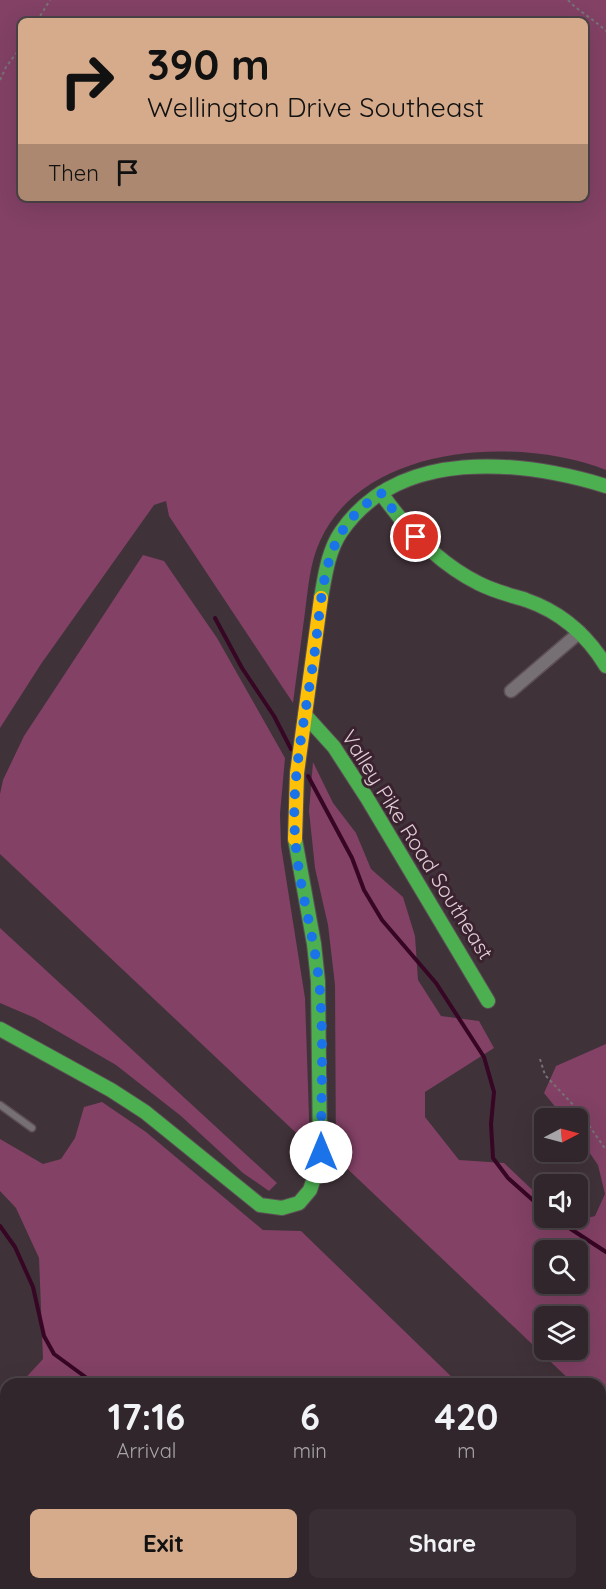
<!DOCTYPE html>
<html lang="en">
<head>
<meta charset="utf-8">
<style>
	body { margin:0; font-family:Quicksand,sans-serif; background:#382e33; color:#f1f3f6; height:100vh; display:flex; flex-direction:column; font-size:22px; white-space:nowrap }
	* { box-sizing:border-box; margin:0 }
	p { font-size:20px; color:#a8a5a9 }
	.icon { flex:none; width:33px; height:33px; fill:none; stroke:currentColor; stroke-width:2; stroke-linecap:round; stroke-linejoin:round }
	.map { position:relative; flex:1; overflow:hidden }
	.sheet { position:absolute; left:0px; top:1378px; width:606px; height:212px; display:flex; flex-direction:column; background:#30262b; border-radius:18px 18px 0 0; box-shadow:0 6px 24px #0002,0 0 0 2px #4b4347 }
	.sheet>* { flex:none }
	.hud { position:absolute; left:18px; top:18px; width:570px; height:183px; border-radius:9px; box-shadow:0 6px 24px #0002,0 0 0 2px #4b4347; background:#d6ab8b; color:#111; overflow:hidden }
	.needle { width:39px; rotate:84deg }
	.tools { position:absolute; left:534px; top:1108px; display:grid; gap:12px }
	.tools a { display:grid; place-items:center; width:54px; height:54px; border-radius:9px; background:#30262b; box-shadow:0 6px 24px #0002,0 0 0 2px #4b4347; font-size:30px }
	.pin { position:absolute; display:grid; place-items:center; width:51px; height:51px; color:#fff; margin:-26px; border:3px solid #fff; border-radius:50%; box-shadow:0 2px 6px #0007 }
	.me { position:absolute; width:66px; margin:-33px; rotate:0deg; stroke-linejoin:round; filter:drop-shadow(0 0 4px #0008) }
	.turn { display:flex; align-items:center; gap:21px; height:126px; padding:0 30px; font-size:27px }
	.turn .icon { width:78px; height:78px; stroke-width:2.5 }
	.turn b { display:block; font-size:42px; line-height:51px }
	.then { display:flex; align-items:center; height:57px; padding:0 30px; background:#0003; gap:12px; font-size:22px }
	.eta { display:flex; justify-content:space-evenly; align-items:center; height:102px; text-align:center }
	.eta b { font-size:36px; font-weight:700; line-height:42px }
	.action { display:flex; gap:12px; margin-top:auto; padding:12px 30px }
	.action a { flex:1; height:69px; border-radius:9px; background:#d6ab8b; color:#111; font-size:24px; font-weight:700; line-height:69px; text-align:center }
	.action a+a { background:#382e33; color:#f1f3f6 }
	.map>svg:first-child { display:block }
</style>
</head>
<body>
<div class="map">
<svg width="606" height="1589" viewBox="0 0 606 1589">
	<rect width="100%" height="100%" fill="#403239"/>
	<g fill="#824165" fill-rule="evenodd">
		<path d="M0 0H606V470C519 436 364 443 320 541 310 562 308 589 305 612 301 642 297 673 293 703L169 516 166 501 154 505 41 664 0 728ZM21 21H585V198H21Z"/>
		<path d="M143 555 164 561 217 638 285 758 280 814 281 846 305 998 310 1146 0 854V794L3 780 24 736Z"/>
		<path d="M313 762 333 803 356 833 371 869 403 897 415 936 418 980 441 1016 479 1021 494 1048 425 1092V1117L459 1160 504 1163 544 1201V1218H569L575 1221 595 1216 605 1194 598 1165 578 1136V1119H565L544 1093 556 1066 606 1044V1414L600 1409V1384H574L336 1158 335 985 328 925 315 868 309 811ZM544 1251H578V1284H544ZM544 1317H578V1350H544Z"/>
		<path d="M0 928 277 1183 269 1191 243 1173 181 1116 116 1065 35 1018 0 1003Z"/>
		<path d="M102 1102 146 1132 263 1230 301 1231 459 1384H20L43 1359 39 1258 16 1208 0 1191V1139L43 1164 61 1159 75 1138 84 1107Z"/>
		<path d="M6 1401V1438L0 1436V1407Z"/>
		<path d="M600 1507 606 1512V1589H427L420 1584H600Z"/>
		<path d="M229 1584H346L342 1589H234Z"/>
	</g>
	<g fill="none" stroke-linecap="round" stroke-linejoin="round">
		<g stroke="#360624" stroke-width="4">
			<path d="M215 618 242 668 274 716 291 749"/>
			<path d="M308 776 352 858 364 890 382 920 436 983 484 1057 494 1092 491 1124 493 1158 508 1178 544 1210"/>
			<path d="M554 1218 606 1252"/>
			<path d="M0 1226 15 1247 33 1287 44 1336 54 1354 95 1384"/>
			<path d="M306 1584 311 1589"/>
		</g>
		<defs>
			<g id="lane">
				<path d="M0 1105 32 1128"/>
				<path d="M0 1474 6 1476"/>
			</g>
			<path id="street" d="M511 691 580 632"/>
			<g id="fast">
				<path d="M381 493C407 530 438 563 478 583 493 591 510 595 526 600 561 612 587 635 606 666"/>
				<path d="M321 598C325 576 328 551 341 532 399 447 520 460 606 486"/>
				<path d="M305 715 334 747 367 798 488 1001"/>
				<path d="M0 1029 111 1090 145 1112 260 1205 282 1208 299 1203 310 1190 316 1172 320 1151 318 981 314 944 295 839"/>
			</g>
			<path id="slow" d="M295 839 297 773 321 598"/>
		</defs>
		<use href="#lane" stroke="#5c4f55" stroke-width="9"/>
		<use href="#street" stroke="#5c4f55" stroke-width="15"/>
		<use href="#fast" stroke="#5c4f55" stroke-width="16"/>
		<use href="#slow" stroke="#5c4f55" stroke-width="16"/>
		<g stroke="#787274" stroke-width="2" stroke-dasharray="3 3" stroke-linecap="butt">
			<path d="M568 0C579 12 594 19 606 31"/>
			<path d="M37 21 50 0"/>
			<path d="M0 80 6 67 21 47"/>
			<path d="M540 1059 545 1075 579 1111 606 1150"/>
		</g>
		<use href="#lane" stroke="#766f73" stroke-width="6"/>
		<use href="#street" stroke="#766f73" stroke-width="12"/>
		<use href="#fast" stroke="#4caf50" stroke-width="14"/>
		<use href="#slow" stroke="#ffc107" stroke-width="14"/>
	</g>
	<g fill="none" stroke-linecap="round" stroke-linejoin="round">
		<path stroke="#1a73e8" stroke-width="10" stroke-dasharray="0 18" d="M321 1152C321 1099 324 1045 320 992 316 939 298 888 295 835 291 778 305 719 313 663 319 628 320 579 334 547 344 523 360 507 381 493L398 517 416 537"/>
	</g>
	<g text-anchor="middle" stroke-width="6" stroke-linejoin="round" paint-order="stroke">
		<g font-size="21" fill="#dfced6" stroke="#3b222f">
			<text transform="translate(417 845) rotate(58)" y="7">Valley Pike Road Southeast</text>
		</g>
	</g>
</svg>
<div class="tools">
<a><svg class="needle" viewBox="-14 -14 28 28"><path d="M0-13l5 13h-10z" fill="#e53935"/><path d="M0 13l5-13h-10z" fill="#a8a5a9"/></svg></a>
<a><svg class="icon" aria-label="sound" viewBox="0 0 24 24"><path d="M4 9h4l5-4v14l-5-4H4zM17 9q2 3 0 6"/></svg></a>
<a><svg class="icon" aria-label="search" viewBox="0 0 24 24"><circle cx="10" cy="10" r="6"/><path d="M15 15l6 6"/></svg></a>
<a><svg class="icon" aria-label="layers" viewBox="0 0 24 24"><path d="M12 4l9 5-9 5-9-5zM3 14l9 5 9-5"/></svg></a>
</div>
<div class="pin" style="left:416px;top:537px;background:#d93025"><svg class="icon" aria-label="arrive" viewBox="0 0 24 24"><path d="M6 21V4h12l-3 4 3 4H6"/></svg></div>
<svg class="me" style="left:321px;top:1152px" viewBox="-20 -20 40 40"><circle r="19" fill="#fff"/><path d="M0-13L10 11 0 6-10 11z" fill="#1a73e8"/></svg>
<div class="hud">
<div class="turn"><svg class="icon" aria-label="right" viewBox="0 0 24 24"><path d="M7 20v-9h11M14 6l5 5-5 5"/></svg><div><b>390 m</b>Wellington Drive Southeast</div></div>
<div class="then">Then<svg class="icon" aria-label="arrive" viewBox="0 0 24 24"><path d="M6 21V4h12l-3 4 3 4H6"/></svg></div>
</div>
<section class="sheet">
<div class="eta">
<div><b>17:16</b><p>Arrival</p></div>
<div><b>6</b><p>min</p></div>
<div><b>420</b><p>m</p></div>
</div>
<div class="action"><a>Exit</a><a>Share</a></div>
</section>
</div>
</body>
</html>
